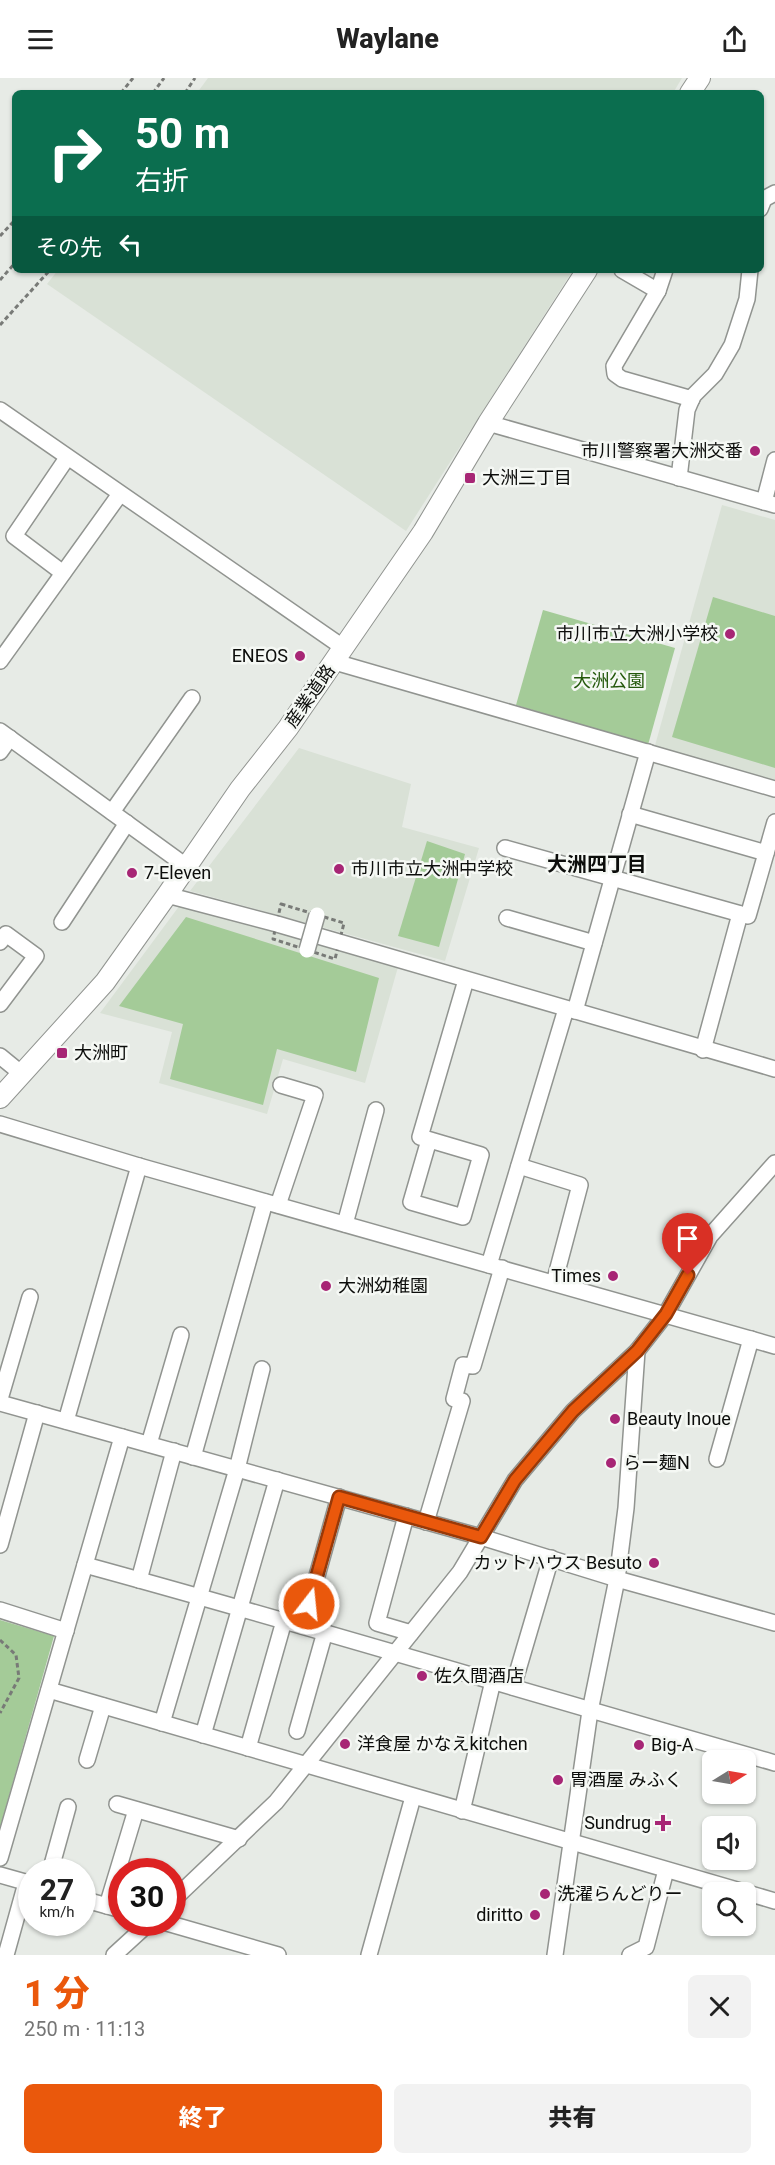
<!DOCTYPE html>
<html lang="ja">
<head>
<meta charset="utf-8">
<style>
	body { margin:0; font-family:Roboto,"Noto Sans JP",sans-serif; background:#f2f2f2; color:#222; height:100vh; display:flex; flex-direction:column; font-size:22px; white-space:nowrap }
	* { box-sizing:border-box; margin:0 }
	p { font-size:20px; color:#767676 }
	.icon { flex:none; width:33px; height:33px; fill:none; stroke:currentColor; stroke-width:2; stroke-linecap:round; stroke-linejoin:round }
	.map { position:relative; height:1877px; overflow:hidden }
	.panel { display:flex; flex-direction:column; background:#fff; flex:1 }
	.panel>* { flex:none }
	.top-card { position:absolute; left:12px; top:12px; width:752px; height:183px; border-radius:9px; box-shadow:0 2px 4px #0004; background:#0b6e4f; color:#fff; overflow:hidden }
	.needle { width:39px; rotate:79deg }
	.fabs { position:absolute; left:702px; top:1672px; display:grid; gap:12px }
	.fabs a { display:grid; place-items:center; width:54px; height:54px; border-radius:9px; background:#fff; box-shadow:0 2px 4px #0004; font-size:30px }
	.speed { position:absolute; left:18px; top:1780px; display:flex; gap:12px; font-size:30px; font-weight:700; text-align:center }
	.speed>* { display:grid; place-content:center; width:78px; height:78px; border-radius:50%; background:#fff; box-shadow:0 2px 4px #0004; line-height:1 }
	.speed small { font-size:15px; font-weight:400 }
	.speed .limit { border:9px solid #d22; background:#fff; color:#111 }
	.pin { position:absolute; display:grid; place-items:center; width:51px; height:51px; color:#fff; margin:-62px -26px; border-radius:50% 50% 50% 0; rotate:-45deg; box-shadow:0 0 6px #0007 }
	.pin .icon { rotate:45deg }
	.me { position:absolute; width:66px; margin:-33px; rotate:16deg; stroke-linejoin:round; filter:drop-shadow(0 0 4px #0008) }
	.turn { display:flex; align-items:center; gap:21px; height:126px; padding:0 24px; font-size:27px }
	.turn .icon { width:78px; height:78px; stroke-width:2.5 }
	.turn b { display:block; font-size:42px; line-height:51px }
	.then { display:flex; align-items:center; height:57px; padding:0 24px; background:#0003; gap:12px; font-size:22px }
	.round { display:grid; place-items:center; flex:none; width:63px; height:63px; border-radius:9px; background:#f2f2f2 }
	.head { display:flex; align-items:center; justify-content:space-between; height:102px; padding:0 24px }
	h1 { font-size:36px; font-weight:800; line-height:45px; color:#ea580c }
	.primary-button { display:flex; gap:12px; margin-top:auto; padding:12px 24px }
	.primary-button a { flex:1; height:69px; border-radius:9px; background:#ea580c; color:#fff; font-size:24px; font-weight:800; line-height:69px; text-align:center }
	.primary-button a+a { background:#f2f2f2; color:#222 }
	header { display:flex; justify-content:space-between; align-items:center; height:78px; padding:0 24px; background:#fff; font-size:27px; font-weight:800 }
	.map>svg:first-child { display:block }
</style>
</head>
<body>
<header><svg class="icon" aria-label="menu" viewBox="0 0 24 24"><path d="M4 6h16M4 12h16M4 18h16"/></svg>Waylane<svg class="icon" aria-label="share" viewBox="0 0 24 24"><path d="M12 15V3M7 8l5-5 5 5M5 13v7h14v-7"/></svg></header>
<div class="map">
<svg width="775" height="1877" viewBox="0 0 775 1877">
	<rect width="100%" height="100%" fill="#e7ebe6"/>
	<g fill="#d9e1d6">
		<path d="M208 0H682L673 15H197Z"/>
		<path d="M58 192H573L406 453 47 206Z"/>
		<path d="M722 427 775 442V706L654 671Z"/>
		<path d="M299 670 411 706 402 749 479 770 445 883 190 813Z"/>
		<path d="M180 827 398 889 365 1005 283 981 267 1036 159 1005 172 954 100 935Z"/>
	</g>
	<g fill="#a4cb98">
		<path d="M713 519 775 538V690L672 659Z"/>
		<path d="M543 532 675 570 648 667 516 627Z"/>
		<path d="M427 763 465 776 439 869 398 858Z"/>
		<path d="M186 839 379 900 356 994 277 971 263 1027 170 1001 183 946 119 928Z"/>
		<path d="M0 1542 54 1558 0 1750Z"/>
	</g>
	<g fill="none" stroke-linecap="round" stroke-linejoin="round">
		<defs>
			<g id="minor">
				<path d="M760 131 764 121 775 115"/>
				<path d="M622 192 658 213"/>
				<path d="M665 192 658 213 614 288 615 296 622 301 692 321"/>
				<path d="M0 332 344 570"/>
				<path d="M488 345 775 427"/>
				<path d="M679 400 687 332 693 318 715 296 732 267 747 221 750 192"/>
				<path d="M764 424 775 382"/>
				<path d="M63 495 14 458 67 380"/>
				<path d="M0 583 120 416"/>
				<path d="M335 584 775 711"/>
				<path d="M0 653 186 788"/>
				<path d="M0 674 10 660"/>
				<path d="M112 734 192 620"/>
				<path d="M630 736 766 775"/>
				<path d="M505 770 748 838 775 744"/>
				<path d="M167 817 277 846 775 991"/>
				<path d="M507 840 594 865"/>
				<path d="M62 844 127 745"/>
				<path d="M0 864 6 856 36 878 0 926"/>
				<path d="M575 933 648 674"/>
				<path d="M703 972 740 836"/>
				<path d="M0 978 22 996"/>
				<path d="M0 1046 139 1088 775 1268"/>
				<path d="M429 1062 411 1124 463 1139 481 1077 420 1059 466 902"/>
				<path d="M519 1088 580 1107 554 1205"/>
				<path d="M278 1127 315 1017 281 1007"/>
				<path d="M345 1146 376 1032"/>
				<path d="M489 1187 566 931"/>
				<path d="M0 1321 30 1219"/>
				<path d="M0 1325 481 1459 617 1501 775 1545"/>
				<path d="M66 1343 139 1088"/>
				<path d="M149 1366 181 1257"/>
				<path d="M193 1379 265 1124"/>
				<path d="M717 1381 751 1261"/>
				<path d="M406 1438 377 1545 411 1555"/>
				<path d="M426 1444 462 1323 454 1321 463 1287 473 1288 502 1190"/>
				<path d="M0 1467 37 1335"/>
				<path d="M85 1487C316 1550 545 1620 775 1685"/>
				<path d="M139 1502 174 1373"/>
				<path d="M0 1532 66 1553"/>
				<path d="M303 1548 339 1419"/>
				<path d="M513 1609 551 1480"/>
				<path d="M49 1612 775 1823"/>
				<path d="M162 1645 237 1391 262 1291"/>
				<path d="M297 1653 325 1554"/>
				<path d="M203 1657 277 1402"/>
				<path d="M248 1670 284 1543"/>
				<path d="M87 1682 103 1628"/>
				<path d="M117 1726 239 1761"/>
				<path d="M462 1733 493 1603"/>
				<path d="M0 1780 122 1359"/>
				<path d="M50 1794 68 1729"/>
				<path d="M0 1797 32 1806"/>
				<path d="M82 1821 122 1832"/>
				<path d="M172 1823 276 1724 460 1494 515 1402 573 1333 637 1273 666 1236 710 1158 775 1085"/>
				<path d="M107 1828 136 1732"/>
				<path d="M167 1845 278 1877"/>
				<path d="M6 1877 26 1805"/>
				<path d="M114 1877 149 1845"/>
				<path d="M369 1877 413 1719"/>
				<path d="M555 1877 590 1633 617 1501 626 1430 637 1273"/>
				<path d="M630 1877 646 1869 666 1792"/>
			</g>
			<g id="major">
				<path d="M690 15 700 0"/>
				<path d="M0 1020 105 904 167 817 240 711 288 650 423 454 488 345 587 192"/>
			</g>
		</defs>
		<use href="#minor" stroke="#919490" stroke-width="18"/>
		<use href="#major" stroke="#919490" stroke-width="22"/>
		<g stroke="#787a77" stroke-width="3" stroke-dasharray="4.5 3" stroke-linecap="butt">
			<path d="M121 15 133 0"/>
			<path d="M153 15 164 0"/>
			<path d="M185 15 195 0"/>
			<path d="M0 158 15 142"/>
			<path d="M0 202 15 185"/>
			<path d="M0 247 50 192"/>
			<path d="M281 826 344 845 335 881 273 861Z"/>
			<path d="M0 1562 16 1577 19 1600 0 1635"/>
		</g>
		<use href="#minor" stroke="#fff" stroke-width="15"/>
		<use href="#major" stroke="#fff" stroke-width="20"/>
		<defs>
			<path id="minor-bridge" d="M307 872 317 837"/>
		</defs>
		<use href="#minor-bridge" stroke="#919490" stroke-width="18" stroke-linecap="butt"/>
		<use href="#minor-bridge" stroke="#fff" stroke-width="15"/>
	</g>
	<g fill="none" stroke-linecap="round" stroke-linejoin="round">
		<defs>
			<path id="route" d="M309 1526 339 1419 481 1459 515 1402 573 1333 637 1273 666 1236 688 1197"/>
		</defs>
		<use href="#route" stroke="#983908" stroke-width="15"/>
		<use href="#route" stroke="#ea580c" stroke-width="10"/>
	</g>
	<g fill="#a72675" stroke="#f5f8f4" stroke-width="2">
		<circle cx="755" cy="373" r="6"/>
		<rect x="464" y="394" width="12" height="12" rx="3"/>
		<circle cx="730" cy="556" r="6"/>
		<circle cx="300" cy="578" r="6"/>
		<circle cx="339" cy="791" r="6"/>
		<circle cx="132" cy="795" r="6"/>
		<rect x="56" y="969" width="12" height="12" rx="3"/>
		<circle cx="613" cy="1198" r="6"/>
		<circle cx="326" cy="1208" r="6"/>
		<circle cx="615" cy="1341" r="6"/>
		<circle cx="611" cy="1385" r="6"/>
		<circle cx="654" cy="1485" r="6"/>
		<circle cx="422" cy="1598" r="6"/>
		<circle cx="345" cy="1666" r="6"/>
		<circle cx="639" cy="1667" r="6"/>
		<circle cx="558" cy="1702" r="6"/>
		<path d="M660 1736h6v6h6v6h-6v6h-6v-6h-6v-6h6z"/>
		<circle cx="545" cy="1816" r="6"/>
		<circle cx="535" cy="1837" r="6"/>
	</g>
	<g text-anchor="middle" stroke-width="5" stroke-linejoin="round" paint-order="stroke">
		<g font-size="18" fill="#0c0d0b" stroke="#f5f8f4" text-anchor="start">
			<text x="743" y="379" text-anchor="end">市川警察署大洲交番</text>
			<text x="482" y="406">大洲三丁目</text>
			<text x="718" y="562" text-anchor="end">市川市立大洲小学校</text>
			<text x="288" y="584" text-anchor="end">ENEOS</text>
			<text x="351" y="797">市川市立大洲中学校</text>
			<text x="144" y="801">7-Eleven</text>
			<text x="74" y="981">大洲町</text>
			<text x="601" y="1204" text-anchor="end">Times</text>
			<text x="338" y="1214">大洲幼稚園</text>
			<text x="627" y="1347">Beauty Inoue</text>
			<text x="623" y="1391">らー麺N</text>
			<text x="642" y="1491" text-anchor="end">カットハウス Besuto</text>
			<text x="434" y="1604">佐久間酒店</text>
			<text x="357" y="1672">洋食屋 かなえkitchen</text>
			<text x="651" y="1673">Big-A</text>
			<text x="570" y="1708">胃酒屋 みふく</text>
			<text x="651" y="1751" text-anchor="end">Sundrug</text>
			<text x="557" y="1822">洗濯らんどりー</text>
			<text x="523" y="1843" text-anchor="end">diritto</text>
		</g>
		<g font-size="18" fill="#23580b" stroke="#f5f8f4">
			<text x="609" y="609">大洲公園</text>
		</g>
		<g font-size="18" fill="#0c0d0b" stroke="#f5f8f4">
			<text transform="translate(310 618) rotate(-55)" y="6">産業道路</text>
		</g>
		<g font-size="20" font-weight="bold" fill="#0c0d0b" stroke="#f5f8f4">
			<text x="597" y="793">大洲四丁目</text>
		</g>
	</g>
</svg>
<div class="fabs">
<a><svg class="needle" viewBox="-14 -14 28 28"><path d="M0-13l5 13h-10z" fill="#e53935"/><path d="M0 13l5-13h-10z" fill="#767676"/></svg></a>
<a><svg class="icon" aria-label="sound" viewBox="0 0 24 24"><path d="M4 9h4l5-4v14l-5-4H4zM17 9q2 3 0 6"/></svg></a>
<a><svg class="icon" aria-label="search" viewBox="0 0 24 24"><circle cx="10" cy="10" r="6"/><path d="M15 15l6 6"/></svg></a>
</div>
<div class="speed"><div>27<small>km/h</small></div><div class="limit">30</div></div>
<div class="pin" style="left:688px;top:1197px;background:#d93025"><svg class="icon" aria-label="arrive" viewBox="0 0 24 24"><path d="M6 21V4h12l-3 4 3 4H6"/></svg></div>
<svg class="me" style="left:309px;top:1526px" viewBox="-20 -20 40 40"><circle r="17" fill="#ea580c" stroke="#fff" stroke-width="3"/><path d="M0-11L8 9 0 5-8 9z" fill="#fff"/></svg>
<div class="top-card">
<div class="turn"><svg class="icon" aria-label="right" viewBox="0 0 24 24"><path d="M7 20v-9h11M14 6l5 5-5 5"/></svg><div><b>50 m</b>右折</div></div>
<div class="then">その先<svg class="icon" aria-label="left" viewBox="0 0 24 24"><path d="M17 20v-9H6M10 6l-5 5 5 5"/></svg></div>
</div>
</div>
<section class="panel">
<div class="head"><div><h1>1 分</h1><p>250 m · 11:13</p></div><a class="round"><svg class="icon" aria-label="close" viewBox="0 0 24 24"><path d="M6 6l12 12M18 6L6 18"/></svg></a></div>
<div class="primary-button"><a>終了</a><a>共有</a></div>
</section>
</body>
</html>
